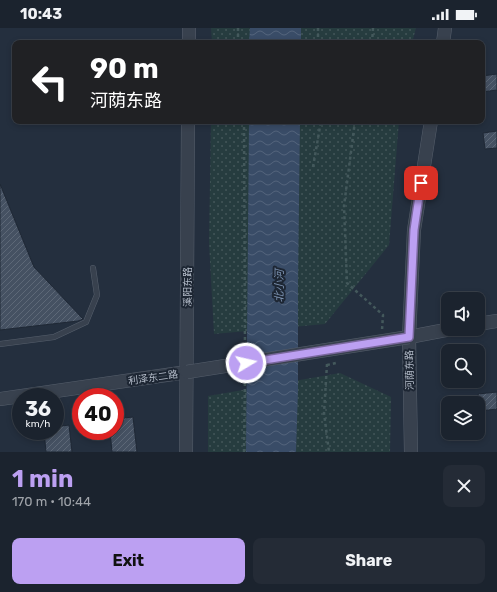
<!DOCTYPE html>
<html lang="en">
<head>
<meta charset="utf-8">
<style>
	body { margin:0; font-family:Rubik,"Noto Sans SC",sans-serif; background:#242b36; color:#f1f3f6; height:100vh; display:flex; flex-direction:column; font-size:15px; white-space:nowrap }
	* { box-sizing:border-box; margin:0 }
	p { font-size:13px; color:#a0a4aa }
	.icon { flex:none; width:22px; height:22px; fill:none; stroke:currentColor; stroke-width:2; stroke-linecap:round; stroke-linejoin:round }
	.map { position:relative; height:424px; overflow:hidden }
	.side { display:flex; flex-direction:column; background:#1b232e; flex:1 }
	.side>* { flex:none }
	.hud { position:absolute; left:12px; top:12px; width:473px; height:84px; border-radius:8px; box-shadow:0 2px 6px #0003,0 0 0 1px #39404a; background:#202124; color:#fff; overflow:hidden }
	.buttons { position:absolute; left:441px; top:264px; display:grid; gap:8px }
	.buttons a { display:grid; place-items:center; width:44px; height:44px; border-radius:8px; background:#1b232e; box-shadow:0 2px 6px #0003,0 0 0 1px #39404a; font-size:20px }
	.speed { position:absolute; left:12px; top:360px; display:flex; gap:8px; font-size:20px; font-weight:700; text-align:center }
	.speed>* { display:grid; place-content:center; width:52px; height:52px; border-radius:50%; background:#1b232e; box-shadow:0 2px 6px #0003,0 0 0 1px #39404a; line-height:1 }
	.speed small { font-size:10px; font-weight:400 }
	.speed .limit { border:6px solid #d22; background:#fff; color:#111 }
	.pin { position:absolute; display:grid; place-items:center; width:34px; height:34px; color:#fff; margin:-17px; border-radius:8px; box-shadow:0 2px 6px #0006 }
	.me { position:absolute; width:44px; margin:-22px; rotate:81deg; stroke-linejoin:round; filter:drop-shadow(0 0 3px #0008) }
	.turn { display:flex; align-items:center; gap:14px; height:84px; padding:0 12px; font-size:18px }
	.turn .icon { width:52px; height:52px; stroke-width:2.5 }
	.turn b { display:block; font-size:28px; line-height:34px }
	.round { display:grid; place-items:center; flex:none; width:42px; height:42px; border-radius:8px; background:#242b36 }
	.summary { display:flex; align-items:center; justify-content:space-between; height:68px; padding:0 12px }
	h1 { font-size:24px; font-weight:700; line-height:30px; color:#bca0f2 }
	.primary-button { display:flex; gap:8px; margin-top:auto; padding:8px 12px }
	.primary-button a { flex:1; height:46px; border-radius:8px; background:#bca0f2; color:#111; font-size:16px; font-weight:700; line-height:46px; text-align:center }
	.primary-button a+a { background:#242b36; color:#f1f3f6 }
	.status { display:flex; justify-content:space-between; align-items:center; height:28px; padding:0 20px; background:#1b232e; direction:ltr }
	.status svg { height:11px; fill:currentColor }
	.map>svg:first-child { display:block }
</style>
</head>
<body>
<div class="status"><b>10:43</b><svg viewBox="0 0 49 12"><path d="M0 12V9h3v3zM5 12V6h3v6zM10 12V3h3v9zM15 12V0h3v12zM26 1h20v11H26zM47 4h2v5h-2z"/></svg></div>
<div class="map">
<svg width="497" height="424" viewBox="0 0 497 424">
	<defs>
		<pattern id="park-dots" width="8" height="8" patternUnits="userSpaceOnUse"><rect width="8" height="8" fill="#263c3f"/><path d="M2 2h.1M6 6h.1" fill="none" stroke="#435659" stroke-width="1.8" stroke-linecap="round"/></pattern>
		<pattern id="water-waves" width="16" height="10" patternUnits="userSpaceOnUse"><rect width="16" height="10" fill="#394c67"/><path d="M0 5q4-4 8 0t8 0" fill="none" stroke="#53647b"/></pattern>
		<pattern id="building-hatch" width="6" height="6" patternUnits="userSpaceOnUse"><rect width="6" height="6" fill="#455162"/><path d="M-1 1l2-2M0 6l6-6M5 7l2-2" fill="none" stroke="#5d6877"/></pattern>
	</defs>
	<rect width="100%" height="100%" fill="#242f3e"/>
	<g fill="url(#park-dots)">
		<path d="M211 0H416L412 15H212Z"/>
		<path d="M211 93H399L389 217 325 296 214 306 209 214Z"/>
		<path d="M340 345 391 369 390 424H208V368Z"/>
	</g>
	<g fill="url(#water-waves)">
		<path d="M250 0H301V15H249Z"/>
		<path d="M249 93H300L298 256V362L296 424H246Z"/>
	</g>
	<g fill="url(#building-hatch)" stroke="#1f2835">
		<path d="M497 46V62L482 64V48Z"/>
		<path d="M497 103V120L485 121 483 105Z"/>
		<path d="M0 156 34 239 83 291 78 293 0 302Z"/>
		<path d="M497 364V381L480 383 478 366Z"/>
		<path d="M133 389 137 424H112L110 403H115V391Z"/>
		<path d="M69 397 72 424H46L44 403H55V399Z"/>
	</g>
	<g fill="none" stroke-linecap="round" stroke-linejoin="round">
		<defs>
			<path id="service" d="M0 316 54 309 86 294 97 267 93 240"/>
			<g id="tertiary">
				<path d="M189 15V0"/>
				<path d="M443 15 445 0"/>
				<path d="M478 296 497 293"/>
				<path d="M409 309 451 301"/>
				<path d="M0 371 187 344"/>
				<path d="M186 424 188 93"/>
				<path d="M411 424 409 309 414 202 431 93"/>
			</g>
		</defs>
		<use href="#service" stroke="#565f6c" stroke-width="6"/>
		<use href="#tertiary" stroke="#565f6c" stroke-width="14"/>
		<g stroke="#44595c" stroke-width="2.5" stroke-dasharray="3 3" stroke-linecap="butt">
			<path d="M238 0V15"/>
			<path d="M318 15V0"/>
			<path d="M372 15 373 0"/>
			<path d="M244 93 245 322"/>
			<path d="M355 93 344 178 347 255 383 287 382 302"/>
			<path d="M313 139 321 93"/>
			<path d="M327 336 324 385 329 424"/>
			<path d="M327 337 336 335"/>
			<path d="M244 424 245 347"/>
		</g>
		<use href="#service" stroke="#38414e" stroke-width="5"/>
		<use href="#tertiary" stroke="#38414e" stroke-width="13"/>
		<defs>
			<path id="tertiary-bridge" d="M187 344 409 309"/>
		</defs>
		<use href="#tertiary-bridge" stroke="#565f6c" stroke-width="14" stroke-linecap="butt"/>
		<use href="#tertiary-bridge" stroke="#38414e" stroke-width="13"/>
	</g>
	<g fill="none" stroke-linecap="round" stroke-linejoin="round">
		<defs>
			<path id="route" d="M246 335 409 309 414 202 421 155"/>
		</defs>
		<use href="#route" stroke="#7a689d" stroke-width="10"/>
		<use href="#route" stroke="#bca0f2" stroke-width="7"/>
	</g>
	<g text-anchor="middle" stroke-width="4" stroke-linejoin="round" paint-order="stroke">
		<g font-size="10" fill="#b4bcc9" stroke="#1d2633">
			<text transform="translate(187 259) rotate(-90)" y="4">溪阳东路</text>
			<text transform="translate(409 342) rotate(-91)" y="4">河荫东路</text>
			<text transform="translate(153 349) rotate(-8)" y="4">利泽东二路</text>
		</g>
		<g font-size="11" font-style="italic" fill="#7c92b1" stroke="#1d2633">
			<text transform="translate(279 258) rotate(-89)" y="4">北小河</text>
		</g>
	</g>
</svg>
<div class="buttons">
<a><svg class="icon" aria-label="sound" viewBox="0 0 24 24"><path d="M4 9h4l5-4v14l-5-4H4zM17 9q2 3 0 6"/></svg></a>
<a><svg class="icon" aria-label="search" viewBox="0 0 24 24"><circle cx="10" cy="10" r="6"/><path d="M15 15l6 6"/></svg></a>
<a><svg class="icon" aria-label="layers" viewBox="0 0 24 24"><path d="M12 4l9 5-9 5-9-5zM3 14l9 5 9-5"/></svg></a>
</div>
<div class="speed"><div>36<small>km/h</small></div><div class="limit">40</div></div>
<div class="pin" style="left:421px;top:155px;background:#d93025"><svg class="icon" aria-label="arrive" viewBox="0 0 24 24"><path d="M6 21V4h12l-3 4 3 4H6"/></svg></div>
<svg class="me" style="left:246px;top:335px" viewBox="-20 -20 40 40"><circle r="17" fill="#bca0f2" stroke="#fff" stroke-width="3"/><path d="M0-11L8 9 0 5-8 9z" fill="#fff"/></svg>
<div class="hud">
<div class="turn"><svg class="icon" aria-label="left" viewBox="0 0 24 24"><path d="M17 20v-9H6M10 6l-5 5 5 5"/></svg><div><b>90 m</b>河荫东路</div></div>
</div>
</div>
<section class="side">
<div class="summary"><div><h1>1 min</h1><p>170 m · 10:44</p></div><a class="round"><svg class="icon" aria-label="close" viewBox="0 0 24 24"><path d="M6 6l12 12M18 6L6 18"/></svg></a></div>
<div class="primary-button"><a>Exit</a><a>Share</a></div>
</section>
</body>
</html>
